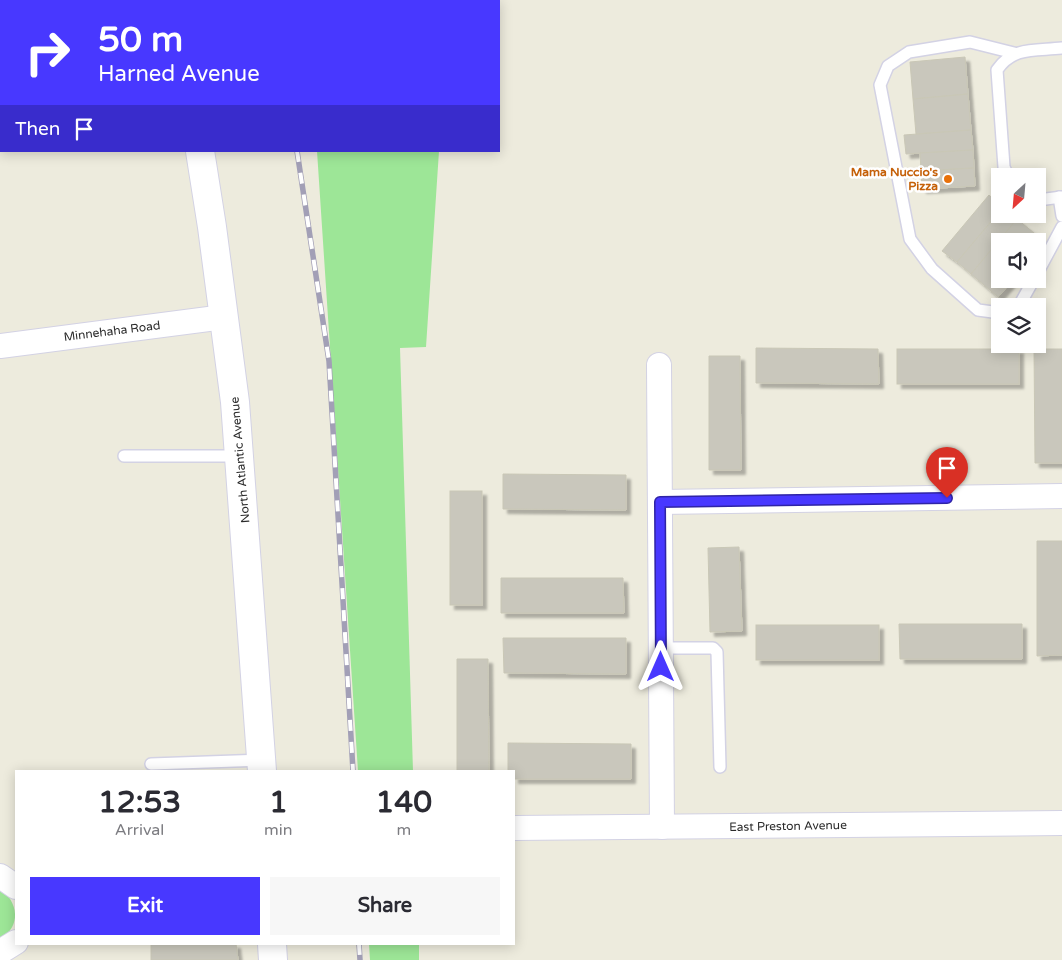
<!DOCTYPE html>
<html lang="en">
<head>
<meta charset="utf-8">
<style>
	body { margin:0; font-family:"Varela Round",sans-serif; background:#f7f7f7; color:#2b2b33; height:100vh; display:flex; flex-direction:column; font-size:19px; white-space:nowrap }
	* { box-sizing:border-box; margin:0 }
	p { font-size:16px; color:#7c7c81 }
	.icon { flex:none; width:28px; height:28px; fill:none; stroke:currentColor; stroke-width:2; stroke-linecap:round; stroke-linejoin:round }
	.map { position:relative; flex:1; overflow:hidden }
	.drawer { position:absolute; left:15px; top:770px; width:500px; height:175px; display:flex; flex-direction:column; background:#fff; border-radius:0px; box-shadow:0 2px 12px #0003 }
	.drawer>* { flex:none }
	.hud { position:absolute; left:0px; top:0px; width:500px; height:152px; box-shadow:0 2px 12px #0003; background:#4838ff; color:#fff; overflow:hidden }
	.needle { width:32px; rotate:206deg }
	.tools { position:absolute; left:991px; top:168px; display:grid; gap:10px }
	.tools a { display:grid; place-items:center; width:55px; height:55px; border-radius:0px; background:#fff; box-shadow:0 2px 12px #0003; font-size:25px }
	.pin { position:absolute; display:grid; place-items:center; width:42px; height:42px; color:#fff; margin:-51px -21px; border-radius:50% 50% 50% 0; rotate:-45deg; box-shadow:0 0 5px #0007 }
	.pin .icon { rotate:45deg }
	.me { position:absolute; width:55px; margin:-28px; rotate:0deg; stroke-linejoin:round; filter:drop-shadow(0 0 4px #0008) }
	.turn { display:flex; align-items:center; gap:18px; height:105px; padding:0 15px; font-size:22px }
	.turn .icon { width:65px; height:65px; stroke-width:2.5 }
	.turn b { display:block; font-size:35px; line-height:42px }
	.then { display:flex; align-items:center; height:48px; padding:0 15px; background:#0003; gap:10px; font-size:19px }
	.eta { display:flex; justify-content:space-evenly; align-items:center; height:85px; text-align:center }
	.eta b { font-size:30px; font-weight:700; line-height:35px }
	.action { display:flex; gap:10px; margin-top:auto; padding:10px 15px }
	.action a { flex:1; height:58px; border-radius:0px; background:#4838ff; color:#fff; font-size:20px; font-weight:700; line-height:58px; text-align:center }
	.action a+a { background:#f7f7f7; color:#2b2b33 }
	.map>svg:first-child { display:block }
</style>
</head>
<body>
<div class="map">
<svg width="1062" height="960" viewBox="0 0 1062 960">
	<defs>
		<filter id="shadow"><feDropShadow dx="4.5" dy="4.5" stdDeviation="1" flood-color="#0004"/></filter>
	</defs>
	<rect width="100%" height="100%" fill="#edebdd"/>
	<g fill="#9de697">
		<path d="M317 151H439L426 347 400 348 413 771H358Z"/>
		<path d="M0 888C18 902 22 926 0 939Z"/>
		<path d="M369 944H419V960H370Z"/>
	</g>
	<g fill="#c9c7bc" stroke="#c9c7b6" filter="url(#shadow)">
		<path d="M965 57 968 94 913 99 910 62Z"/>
		<path d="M968 94 971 130 916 134 913 99Z"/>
		<path d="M971 130 973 150 906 154 904 135Z"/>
		<path d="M973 150 974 168 921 171 920 153Z"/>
		<path d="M974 168 975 186 922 189 921 171Z"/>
		<path d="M989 195 1000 205V211L957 262 942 251Z"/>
		<path d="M1000 211V214H1011L1017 219 971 274 957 262Z"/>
		<path d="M1017 219 1045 242 1038 251V241H1000V279H1014L998 297 971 274Z"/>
		<path d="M756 348 878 349 879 384 756 383Z"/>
		<rect x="897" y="349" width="122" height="35"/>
		<path d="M1034 349H1062V463H1035Z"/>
		<path d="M709 356H740L741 470H709Z"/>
		<path d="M503 474 626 475V510L503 509Z"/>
		<rect x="450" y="491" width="32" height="114"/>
		<path d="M1037 541H1062V655L1037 656Z"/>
		<path d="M739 547 742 631 710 632 708 548Z"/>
		<path d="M501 578H623L624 613H501Z"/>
		<path d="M899 624H1022V659H900Z"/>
		<rect x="756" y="625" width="123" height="35"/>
		<path d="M503 638H626V674L504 673Z"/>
		<path d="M457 659H488L489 771H457Z"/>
		<path d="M508 743 631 744V779H514V771H508Z"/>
		<path d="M151 944H236L238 960H151Z"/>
	</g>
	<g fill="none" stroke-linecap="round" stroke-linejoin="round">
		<defs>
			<g id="lane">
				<path d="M1008 176 1004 167 997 70C1013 46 1036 51 1062 48"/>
				<path d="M1059 197 1062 216"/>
				<path d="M1038 200 1062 197"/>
				<path d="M1038 272 1062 227"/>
				<path d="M1015 306 1020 304 1034 279"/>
				<path d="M1000 313 978 310 932 269 910 239 880 85 888 66 909 52 970 42 1014 53"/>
				<path d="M124 456H239"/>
				<path d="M661 648H713L717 652 720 767"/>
				<path d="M151 764 261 760"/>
			</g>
			<g id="street">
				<path d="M0 346 224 317"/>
				<path d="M659 365 662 827"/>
				<path d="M660 502 1062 496"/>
				<path d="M514 828 1062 823"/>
				<path d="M0 876 16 887"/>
				<path d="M0 952 16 942"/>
			</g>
			<g id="secondary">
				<path d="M174 0 175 1"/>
				<path d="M200 151 212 227 235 402 262 771"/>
				<path d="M272 944 273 960"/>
			</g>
		</defs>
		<use href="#lane" stroke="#d3d2e4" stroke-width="14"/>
		<use href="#street" stroke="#d3d2e4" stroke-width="26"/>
		<use href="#secondary" stroke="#d3d2e4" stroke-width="30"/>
		<use href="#lane" stroke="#fff" stroke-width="11"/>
		<use href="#street" stroke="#fff" stroke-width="24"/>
		<use href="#secondary" stroke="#fff" stroke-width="28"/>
		<defs>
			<g id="rail">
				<path d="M267 0 268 1"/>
				<path d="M297 151 329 361 353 771"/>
				<path d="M359 944 360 960"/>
			</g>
		</defs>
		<use href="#rail" stroke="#a29fb6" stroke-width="5.5"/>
		<use href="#rail" stroke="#fff" stroke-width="4" stroke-dasharray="11" stroke-linecap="butt"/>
	</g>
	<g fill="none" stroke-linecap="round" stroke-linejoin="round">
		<defs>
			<path id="route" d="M661 667 660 502 947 498"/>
		</defs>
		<use href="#route" stroke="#2f24a6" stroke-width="12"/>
		<use href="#route" stroke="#4838ff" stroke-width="9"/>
	</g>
	<circle fill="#e8710a" stroke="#fff" stroke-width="2" cx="948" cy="179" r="5"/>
	<g text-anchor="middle" stroke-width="5" stroke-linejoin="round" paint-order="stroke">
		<g font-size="12" font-weight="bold" fill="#c56008" stroke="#fff" text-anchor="end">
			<text x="938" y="176">Mama Nuccio's<tspan x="938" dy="14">Pizza</tspan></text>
		</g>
		<g font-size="12" fill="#2b2b2b" stroke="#fff">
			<text transform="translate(112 331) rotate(-7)" y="4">Minnehaha Road</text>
			<text transform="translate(240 460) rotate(-95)" y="4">North Atlantic Avenue</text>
			<text transform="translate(788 826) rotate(-1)" y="4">East Preston Avenue</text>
		</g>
	</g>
</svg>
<div class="tools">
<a><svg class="needle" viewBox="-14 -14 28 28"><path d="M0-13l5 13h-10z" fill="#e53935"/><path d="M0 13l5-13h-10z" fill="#7c7c81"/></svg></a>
<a><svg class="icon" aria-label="sound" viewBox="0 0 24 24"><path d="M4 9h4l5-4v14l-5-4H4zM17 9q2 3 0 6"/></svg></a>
<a><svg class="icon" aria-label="layers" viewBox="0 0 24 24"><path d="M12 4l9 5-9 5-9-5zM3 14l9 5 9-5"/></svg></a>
</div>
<div class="pin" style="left:947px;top:498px;background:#d93025"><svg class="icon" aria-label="arrive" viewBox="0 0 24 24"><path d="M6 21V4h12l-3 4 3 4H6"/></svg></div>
<svg class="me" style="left:661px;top:667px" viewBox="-20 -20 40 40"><path d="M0-17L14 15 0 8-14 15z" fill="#4838ff" stroke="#fff" stroke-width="4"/></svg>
<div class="hud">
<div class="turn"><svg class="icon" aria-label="right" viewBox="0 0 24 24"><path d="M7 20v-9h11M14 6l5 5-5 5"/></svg><div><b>50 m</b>Harned Avenue</div></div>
<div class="then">Then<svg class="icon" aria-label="arrive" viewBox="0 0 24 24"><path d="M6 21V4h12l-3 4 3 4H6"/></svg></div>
</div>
<section class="drawer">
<div class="eta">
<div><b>12:53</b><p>Arrival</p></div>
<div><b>1</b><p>min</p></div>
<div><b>140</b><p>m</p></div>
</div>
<div class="action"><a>Exit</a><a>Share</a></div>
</section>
</div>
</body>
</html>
